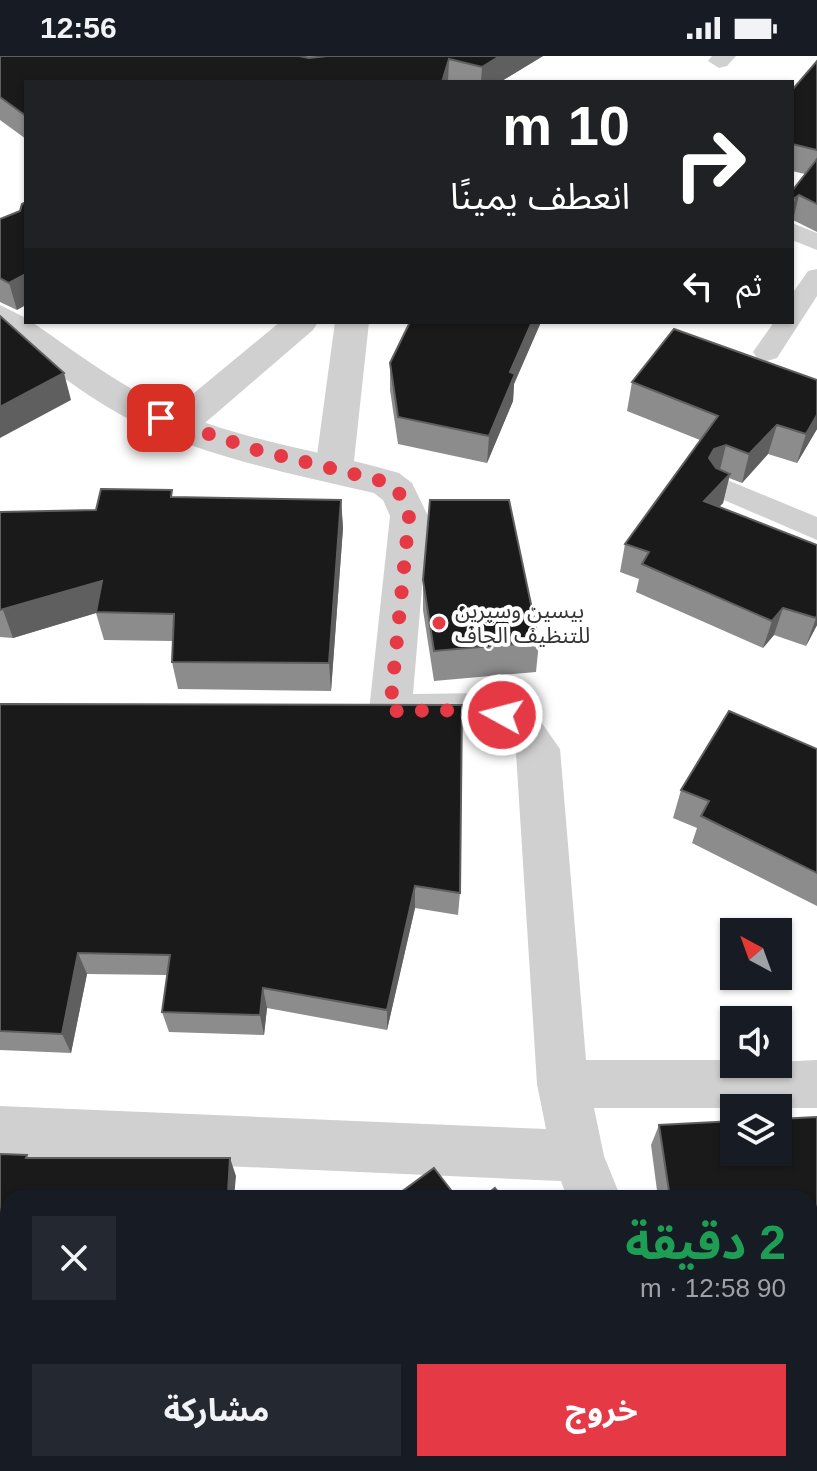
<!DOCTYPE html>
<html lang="ar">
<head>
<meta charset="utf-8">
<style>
	body { margin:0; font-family:Helvetica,"Noto Sans Arabic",sans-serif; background:#242831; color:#f1f3f6; direction:rtl; height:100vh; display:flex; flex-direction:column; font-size:30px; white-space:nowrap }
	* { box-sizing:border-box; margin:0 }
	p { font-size:26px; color:#9ea1a6 }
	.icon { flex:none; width:44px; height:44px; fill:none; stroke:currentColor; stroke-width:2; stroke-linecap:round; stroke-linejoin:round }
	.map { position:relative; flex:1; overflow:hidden; direction:ltr }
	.panel { position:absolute; left:0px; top:1134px; width:818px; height:282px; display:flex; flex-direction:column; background:#171b24; border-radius:24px 24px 0 0; box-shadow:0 2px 6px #0004; direction:rtl }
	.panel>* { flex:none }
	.top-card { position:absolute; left:24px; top:24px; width:770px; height:244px; border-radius:0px; box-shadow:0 2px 6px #0004; direction:rtl; background:#202124; color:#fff; overflow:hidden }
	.needle { width:52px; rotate:319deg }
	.tools { position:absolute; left:720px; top:862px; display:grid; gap:16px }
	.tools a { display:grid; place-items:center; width:72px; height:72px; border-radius:0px; background:#171b24; box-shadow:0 2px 6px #0004; font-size:40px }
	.pin { position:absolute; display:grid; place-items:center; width:68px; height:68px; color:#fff; margin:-34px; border-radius:16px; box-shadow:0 4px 12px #0006 }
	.me { position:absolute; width:88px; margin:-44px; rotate:277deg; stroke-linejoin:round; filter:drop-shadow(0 0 6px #0008) }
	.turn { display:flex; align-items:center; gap:28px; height:168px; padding:0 32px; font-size:36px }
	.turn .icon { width:104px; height:104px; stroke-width:2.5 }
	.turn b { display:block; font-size:56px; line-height:68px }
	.then { display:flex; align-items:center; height:76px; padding:0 32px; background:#0003; gap:16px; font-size:30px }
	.round { display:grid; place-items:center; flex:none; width:84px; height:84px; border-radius:0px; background:#242831 }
	.headline { display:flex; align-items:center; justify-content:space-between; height:136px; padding:0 32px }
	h1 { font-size:48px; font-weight:700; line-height:60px; color:#1e9e55 }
	.cta { display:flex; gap:16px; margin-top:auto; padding:16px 32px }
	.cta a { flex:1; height:92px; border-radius:0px; background:#e63946; color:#fff; font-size:32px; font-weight:700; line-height:92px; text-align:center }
	.cta a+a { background:#242831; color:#f1f3f6 }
	.status { display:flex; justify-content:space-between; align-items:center; height:56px; padding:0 40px; background:#171b24; direction:ltr }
	.status svg { height:22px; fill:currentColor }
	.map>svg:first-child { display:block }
</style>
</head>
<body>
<div class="status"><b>12:56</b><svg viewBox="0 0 49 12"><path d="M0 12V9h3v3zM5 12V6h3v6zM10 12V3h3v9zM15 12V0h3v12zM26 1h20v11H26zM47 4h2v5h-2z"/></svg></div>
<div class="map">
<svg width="817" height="1415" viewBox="0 0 817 1415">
	<rect width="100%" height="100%" fill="#fff"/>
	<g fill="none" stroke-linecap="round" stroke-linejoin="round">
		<g fill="#d0d0d0" fill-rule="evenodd">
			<path d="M712 0H736L727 10 719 12 708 5Z"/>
			<path d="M792 167 817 177V194L792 184Z"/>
			<path d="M817 213V240L777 302 767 305 757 302 753 296 774 266H792V238L808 215Z"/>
			<path d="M720 421 817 461V484L710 438 705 431 710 424Z"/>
		</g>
		<g fill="#d0d0d0" fill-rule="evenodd">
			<path d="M280 266H318L313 274 191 379 178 382 165 379 160 370 165 361Z"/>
			<path d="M335 266H369L353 414 347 423 334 427 321 423 315 414Z"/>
			<path d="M563 1004 581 1011 589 1028 604 1100 621 1142H567L561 1125 0 1100V1050L546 1073 537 1028 545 1011Z"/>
			<path d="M810 1354 817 1356V1415H806L793 1408H810Z"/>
		</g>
		<path fill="#d0d0d0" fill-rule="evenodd" d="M0 249 26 262V266H32C81 300 129 337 185 359 254 387 328 396 399 417L412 427 428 460 413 638 487 637 532 653 560 693 586 1004H734V1008L817 1004V1052H563L545 1045 537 1028 516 697C512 691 507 681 501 677 478 661 408 678 375 667L369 655 390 460 383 444 374 437C293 418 208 402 133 365 85 341 44 306 0 276Z"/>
	</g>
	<g fill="#8c8c8c">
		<path d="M0 0H543L500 26H26V83L0 64Z"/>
		<path d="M817 5V176L793 164 792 165V135L805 118 792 115V34Z"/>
		<path d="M20 155 17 254 0 246V163Z"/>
		<path d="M410 266H541L514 328 513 345 487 407 398 388 390 334V307Z"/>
		<path d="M632 326 817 373 797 407 768 398 742 427 729 422 723 447 719 451 817 489V569L806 590 774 579 763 592 636 536 639 523 620 516 625 488 700 384 627 355Z"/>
		<path d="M174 441 341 444 343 472 331 635 178 633 172 606 173 585 104 584 96 557 13 582 0 581V456L96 454Z"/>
		<path d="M423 524 539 586 536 616 434 625 423 554Z"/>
		<path d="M0 648 460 837 458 859 415 852 387 974 267 952 264 979 169 976 162 956 167 919 87 918 71 997 0 994Z"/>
		<path d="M817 693V850L692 787 697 772 673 762 681 734Z"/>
		<path d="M817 1061V1257H810V1142H658L651 1089 659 1069Z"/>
		<path d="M0 1098 29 1102 236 1120 8 1142V1303H2L0 1310Z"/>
		<path d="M493 1408H505L498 1414Z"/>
		<path d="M508 1408H743L750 1415H514Z"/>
	</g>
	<g fill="#5f5f5f">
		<path d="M500 0H543L500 26H481L482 11Z"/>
		<path d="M449 3 448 26H442Z"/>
		<path d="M799 139 793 164 792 165V155L795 142Z"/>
		<path d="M26 218V249L17 254 9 227Z"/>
		<path d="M532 266H541L514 328 513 345 487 407 489 380 510 316Z"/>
		<path d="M64 317 71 344 0 382V351Z"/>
		<path d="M817 359V373L797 407 806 378Z"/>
		<path d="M777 369 768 398 742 427 749 398Z"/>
		<path d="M726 389 719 418 709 402 714 393Z"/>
		<path d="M730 418 723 447 698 473 704 445Z"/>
		<path d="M341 444 343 472 331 635 329 607Z"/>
		<path d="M102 525 96 557 13 582 3 554Z"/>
		<path d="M783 552 774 579 763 592 772 565Z"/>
		<path d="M817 560V569L806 590 816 562Z"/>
		<path d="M415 830V852L387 974V954Z"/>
		<path d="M78 897 87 918 71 997 62 978Z"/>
		<path d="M263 932 267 952 264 979 260 959Z"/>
		<path d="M230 1102 236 1120 234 1142 228 1137Z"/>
	</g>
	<g fill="#1a1a1a" stroke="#5f5f5f" stroke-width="2">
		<path d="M0 0H299L309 2 327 0H500L482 11 449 3 442 26H26V60L0 41Z"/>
		<path d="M817 5V94L792 88V34Z"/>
		<path d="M817 103V148L799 139 795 142 792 141V135Z"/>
		<path d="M26 146V218L9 227 0 222V163L20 155 22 148Z"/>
		<path d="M0 260 64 317 0 351Z"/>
		<path d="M410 266H532L510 316 515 318 489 380 398 361 390 307Z"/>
		<path d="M674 273 817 324V359L806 378 777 369 749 398 726 389 714 393 709 402 716 412 730 418 704 445 817 489V560L816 562 783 552 772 565 642 508 649 496 625 488 718 360 632 326Z"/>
		<path d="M101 433 172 434 171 441 341 444 329 607 172 606 174 558 96 556 102 525 0 554V456L96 454Z"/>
		<path d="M430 444H509L539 586 434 595 423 524Z"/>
		<path d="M0 648 462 649 460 837 415 830 387 954 263 932 260 959 162 956 170 899 78 897 62 978 0 975Z"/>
		<path d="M729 655 817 693V817L701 760 709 745 681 734Z"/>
		<path d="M817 1061V1242L810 1243V1142H764L763 1140 730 1142H670L659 1069 734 1065V1096H778V1063Z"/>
		<path d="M0 1098 27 1099 26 1102H230L228 1137 241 1142H8V1290H0Z"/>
		<path d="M434 1112 457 1142H393Z"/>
		<path d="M495 1132 503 1142H482Z"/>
		<path d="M520 1408H743L750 1415H527Z"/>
	</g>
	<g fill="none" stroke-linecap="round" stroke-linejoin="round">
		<path stroke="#e63946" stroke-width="14" stroke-dasharray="0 25.2" d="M161 362 257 394 386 426 399 437 409 460 390 655 487 654 502 659"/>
	</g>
	<circle fill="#e63946" stroke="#fff" stroke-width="3" cx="439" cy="567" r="8"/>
	<g text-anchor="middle" stroke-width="8" stroke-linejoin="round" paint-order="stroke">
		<g font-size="22" fill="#333" stroke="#fff" text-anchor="start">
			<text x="455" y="562">بيسين وسيرين<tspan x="455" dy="25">للتنظيف الجاف</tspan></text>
		</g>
	</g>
</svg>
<div class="tools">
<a><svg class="needle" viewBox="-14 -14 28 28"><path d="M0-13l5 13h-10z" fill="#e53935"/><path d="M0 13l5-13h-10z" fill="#9ea1a6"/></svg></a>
<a><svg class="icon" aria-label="sound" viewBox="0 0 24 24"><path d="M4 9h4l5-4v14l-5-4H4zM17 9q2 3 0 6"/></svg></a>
<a><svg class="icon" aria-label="layers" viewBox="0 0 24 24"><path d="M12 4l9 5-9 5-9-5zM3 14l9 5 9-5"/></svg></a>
</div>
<div class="pin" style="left:161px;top:362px;background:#d93025"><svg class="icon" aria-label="arrive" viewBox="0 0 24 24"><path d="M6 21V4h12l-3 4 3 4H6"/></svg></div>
<svg class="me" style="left:502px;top:659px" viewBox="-20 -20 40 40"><circle r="17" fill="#e63946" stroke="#fff" stroke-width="3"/><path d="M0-11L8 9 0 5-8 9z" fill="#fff"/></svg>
<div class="top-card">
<div class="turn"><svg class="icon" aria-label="right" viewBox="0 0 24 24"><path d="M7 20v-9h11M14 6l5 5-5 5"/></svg><div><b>10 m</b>انعطف يمينًا</div></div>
<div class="then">ثم<svg class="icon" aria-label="left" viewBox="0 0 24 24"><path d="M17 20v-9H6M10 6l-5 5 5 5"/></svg></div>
</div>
<section class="panel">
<div class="headline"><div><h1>2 دقيقة</h1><p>90 m · 12:58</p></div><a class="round"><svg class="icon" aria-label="close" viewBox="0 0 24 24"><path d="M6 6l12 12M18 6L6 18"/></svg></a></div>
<div class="cta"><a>خروج</a><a>مشاركة</a></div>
</section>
</div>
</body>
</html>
